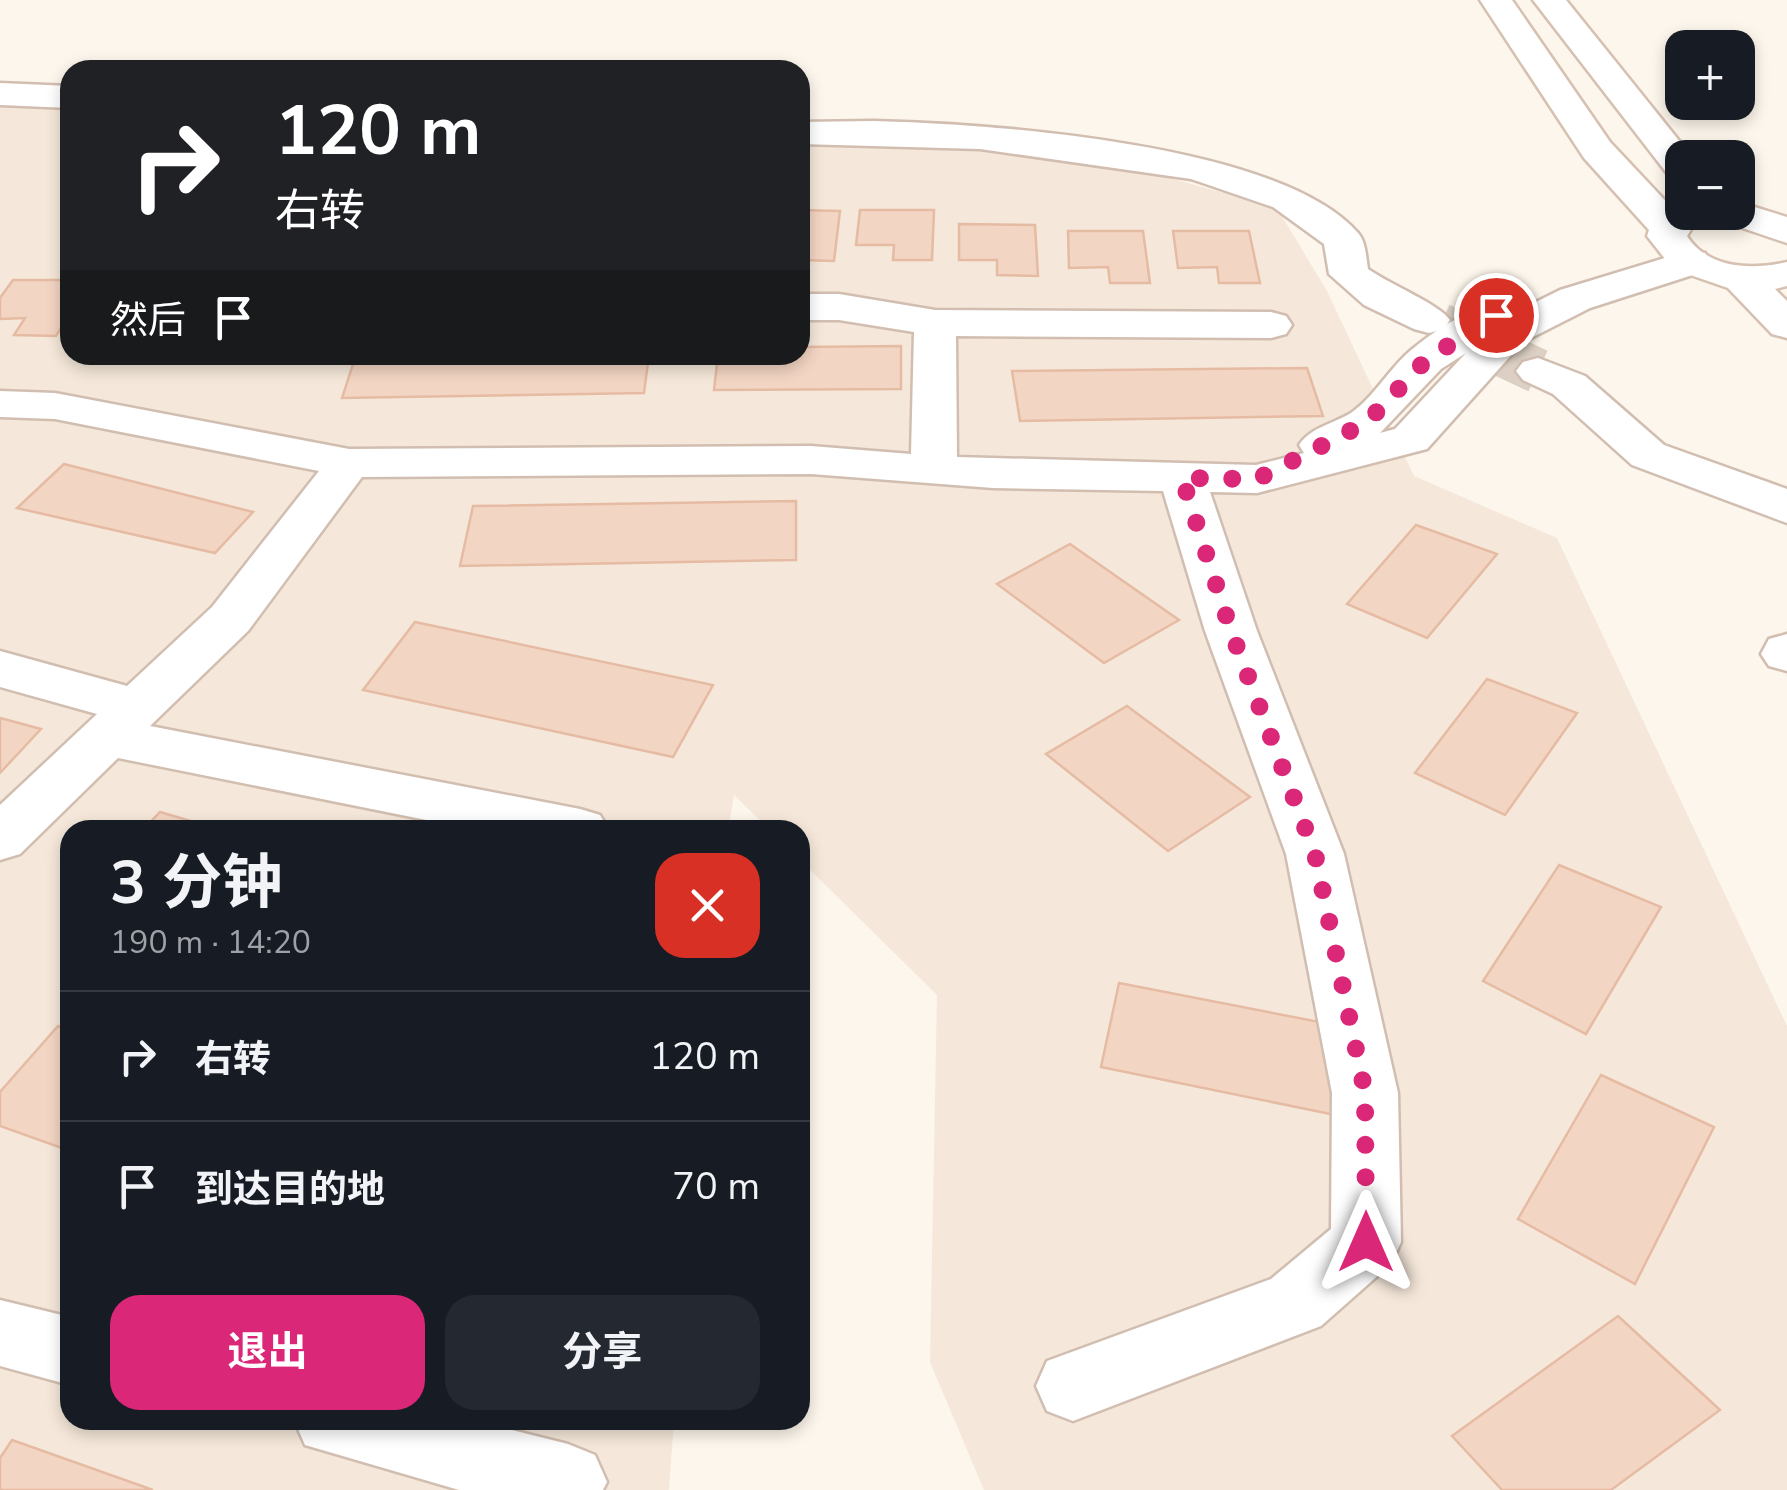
<!DOCTYPE html>
<html lang="zh">
<head>
<meta charset="utf-8">
<style>
	body { margin:0; font-family:"Nunito Sans","Noto Sans SC",sans-serif; background:#242831; color:#f1f3f6; height:100vh; display:flex; flex-direction:column; font-size:38px; white-space:nowrap }
	* { box-sizing:border-box; margin:0 }
	p { font-size:32px; color:#9ea1a6 }
	.icon { flex:none; width:55px; height:55px; fill:none; stroke:currentColor; stroke-width:2; stroke-linecap:round; stroke-linejoin:round }
	.map { position:relative; flex:1; overflow:hidden }
	.panel { position:absolute; left:60px; top:820px; width:750px; height:610px; display:flex; flex-direction:column; background:#171b24; border-radius:30px; box-shadow:0 5px 15px #0003 }
	.panel>* { flex:none }
	.top-card { position:absolute; left:60px; top:60px; width:750px; height:305px; border-radius:30px; box-shadow:0 5px 15px #0003; background:#202124; color:#fff; overflow:hidden }
	.buttons { position:absolute; left:1665px; top:30px; display:grid; gap:20px }
	.buttons a { display:grid; place-items:center; width:90px; height:90px; border-radius:20px; background:#171b24; box-shadow:0 5px 15px #0003; font-size:50px }
	.pin { position:absolute; display:grid; place-items:center; width:85px; height:85px; color:#fff; margin:-42px; border:5px solid #fff; border-radius:50%; box-shadow:0 2px 10px #0007 }
	.me { position:absolute; width:110px; margin:-55px; rotate:0deg; stroke-linejoin:round; filter:drop-shadow(0 0 8px #0008) }
	.turn { display:flex; align-items:center; gap:35px; height:210px; padding:0 50px; font-size:45px }
	.turn .icon { width:130px; height:130px; stroke-width:2.5 }
	.turn b { display:block; font-size:70px; line-height:85px }
	.then { display:flex; align-items:center; height:95px; padding:0 50px; background:#0003; gap:20px; font-size:38px }
	.round { display:grid; place-items:center; flex:none; width:105px; height:105px; border-radius:30px; background:#242831 }
	.overview { display:flex; align-items:center; justify-content:space-between; height:170px; padding:0 50px }
	h1 { font-size:60px; font-weight:700; line-height:75px }
	.button { display:flex; gap:20px; margin-top:auto; padding:20px 50px }
	.button a { flex:1; height:115px; border-radius:30px; background:#db2777; color:#fff; font-size:40px; font-weight:700; line-height:115px; text-align:center }
	.button a+a { background:#242831; color:#f1f3f6 }
	ul { padding:0; list-style:none }
	li { display:flex; align-items:center; gap:30px; height:130px; padding:0 50px; border-top:2px solid #363941 }
	li div { flex:1 }
	li b { display:block; font-size:38px }
	li em { font-style:normal }
	.map>svg:first-child { display:block }
</style>
</head>
<body>
<div class="map">
<svg width="1787" height="1490" viewBox="0 0 1787 1490">
	<rect width="100%" height="100%" fill="#fdf6ec"/>
	<path fill="#f5e8da" d="M0 105 70 109V355H800V144L931 141 1141 170 1277 208 1327 291 1414 476 1557 538 1787 1026V1490H984L930 1362 937 995 800 860V830H770L734 795 728 830H70V1420H674L669 1490H0Z"/>
	<g fill="#f3d5c3" stroke="#e6bba3" stroke-width="2.5">
		<path d="M800 210 840 211 834 261 800 260Z"/>
		<path d="M860 210H934L932 260H893L894 245H856Z"/>
		<path d="M959 224 1035 225 1038 276 997 275V260H959Z"/>
		<path d="M1068 231H1143L1150 283H1110L1108 267 1069 268Z"/>
		<path d="M1173 231H1249L1260 283H1219L1217 267 1178 268Z"/>
		<path d="M13 280H70V313L56 336 14 335 25 318 0 319V298Z"/>
		<path d="M901 346V389L714 390 718 355H800V347Z"/>
		<path d="M356 355H649L644 393 342 398Z"/>
		<path d="M1307 368 1323 416 1020 421 1012 371Z"/>
		<path d="M64 464 253 512 215 553 17 508Z"/>
		<path d="M796 501V560L460 566 473 506Z"/>
		<path d="M1416 525 1497 554 1427 638 1347 604Z"/>
		<path d="M1070 544 1179 620 1104 663 997 584Z"/>
		<path d="M415 622 713 685 673 757 363 690Z"/>
		<path d="M1487 679 1577 713 1505 815 1415 773Z"/>
		<path d="M1127 706 1250 797 1168 851 1046 754Z"/>
		<path d="M0 718 41 729 0 773Z"/>
		<path d="M160 812 221 830H143Z"/>
		<path d="M1559 865 1661 907 1586 1034 1483 981Z"/>
		<path d="M1119 983 1350 1028 1340 1116 1101 1067Z"/>
		<path d="M58 1026 70 1031V1151L0 1126V1092Z"/>
		<path d="M1601 1075 1714 1127 1635 1284 1518 1219Z"/>
		<path d="M1618 1316 1720 1410 1611 1490H1502L1452 1436Z"/>
		<path d="M12 1440 153 1490H0V1458Z"/>
	</g>
	<g fill="none" stroke-linecap="round" stroke-linejoin="round">
		<path stroke="#dcd0c4" stroke-width="45" stroke-dasharray="45 22" stroke-linecap="butt" d="M1440 325 1538 371"/>
		<defs>
			<g id="street">
				<path d="M0 83 70 86V108L0 105Z"/>
				<path d="M874 121C990 124 1280 143 1358 233 1366 242 1366 257 1368 269 1389 284 1439 304 1450 320L1444 329 1429 333 1414 329 1364 305 1329 274 1324 244 1273 207 1191 179 980 149 800 144V122Z"/>
				<path d="M1691 250 1705 253 1711 262 1705 271 1590 308 1523 342 1427 449 1257 493 1210 492 1257 631 1344 854 1398 1093 1401 1242 1391 1264 1321 1326 1073 1421 1047 1411 1036 1386 1047 1361 1271 1279 1331 1229 1332 1093 1286 854 1205 631 1163 491 993 488 811 474 362 477 248 631 150 726 580 809 600 815 609 830H476L118 758 20 854 0 860V805L97 714 0 687V651L127 686 212 607 319 471 55 419 0 417V391L55 393 349 449 811 446 911 454 914 332 839 320H800V294H839L935 310 1271 312 1286 316 1292 325 1286 334 1271 338 956 336 957 457 1256 465 1304 453 1299 445C1311 427 1333 424 1351 413 1374 397 1389 369 1410 351 1434 331 1475 301 1506 309L1510 315 1560 290ZM1466 353 1395 429 1380 433 1441 369Z"/>
				<path d="M1538 358 1585 376 1664 445 1787 489V523L1632 465 1553 394 1523 380 1516 371 1523 362Z"/>
				<path d="M1787 634V671L1769 666 1761 654 1769 639Z"/>
				<path d="M0 1300 70 1317V1385L0 1366Z"/>
				<path d="M294 1420H472L568 1444 595 1455 607 1482 603 1490H459L305 1445Z"/>
			</g>
			<g id="secondary">
				<path d="M1480 0H1512L1610 142 1672 208 1682 205V212H1738V202L1787 217V243L1713 218 1692 228 1687 236C1708 269 1752 270 1787 262V286L1775 289 1787 301V338L1772 334 1728 288 1673 269 1647 236 1649 230 1584 158Z"/>
				<path d="M1533 0H1566L1693 158H1682V179L1669 176Z"/>
			</g>
		</defs>
		<use href="#street" stroke="#d1beb0" stroke-width="5"/>
		<use href="#secondary" stroke="#d6c0b0" stroke-width="5"/>
		<use href="#street" fill="#fff" fill-rule="evenodd"/>
		<use href="#secondary" fill="#fff" fill-rule="evenodd"/>
	</g>
	<g fill="none" stroke-linecap="round" stroke-linejoin="round">
		<path stroke="#db2777" stroke-width="18" stroke-dasharray="0 32.4" d="M1366 1242 1365 1092 1315 854 1231 631 1182 478 1257 479 1341 436 1368 421 1426 360 1496 315"/>
	</g>
</svg>
<div class="buttons">
<a>+</a>
<a>−</a>
</div>
<div class="pin" style="left:1496px;top:315px;background:#d93025"><svg class="icon" aria-label="arrive" viewBox="0 0 24 24"><path d="M6 21V4h12l-3 4 3 4H6"/></svg></div>
<svg class="me" style="left:1366px;top:1242px" viewBox="-20 -20 40 40"><path d="M0-17L14 15 0 8-14 15z" fill="#db2777" stroke="#fff" stroke-width="4"/></svg>
<div class="top-card">
<div class="turn"><svg class="icon" aria-label="right" viewBox="0 0 24 24"><path d="M7 20v-9h11M14 6l5 5-5 5"/></svg><div><b>120 m</b>右转</div></div>
<div class="then">然后<svg class="icon" aria-label="arrive" viewBox="0 0 24 24"><path d="M6 21V4h12l-3 4 3 4H6"/></svg></div>
</div>
<section class="panel">
<div class="overview"><div><h1>3 分钟</h1><p>190 m · 14:20</p></div><a class="round" style="background:#d93025;color:#fff"><svg class="icon" aria-label="close" viewBox="0 0 24 24"><path d="M6 6l12 12M18 6L6 18"/></svg></a></div>
<ul>
<li><svg class="icon" aria-label="right" viewBox="0 0 24 24"><path d="M7 20v-9h11M14 6l5 5-5 5"/></svg><div><b>右转</b></div><em>120 m</em></li>
<li><svg class="icon" aria-label="arrive" viewBox="0 0 24 24"><path d="M6 21V4h12l-3 4 3 4H6"/></svg><div><b>到达目的地</b></div><em>70 m</em></li>
</ul>
<div class="button"><a>退出</a><a>分享</a></div>
</section>
</div>
</body>
</html>
